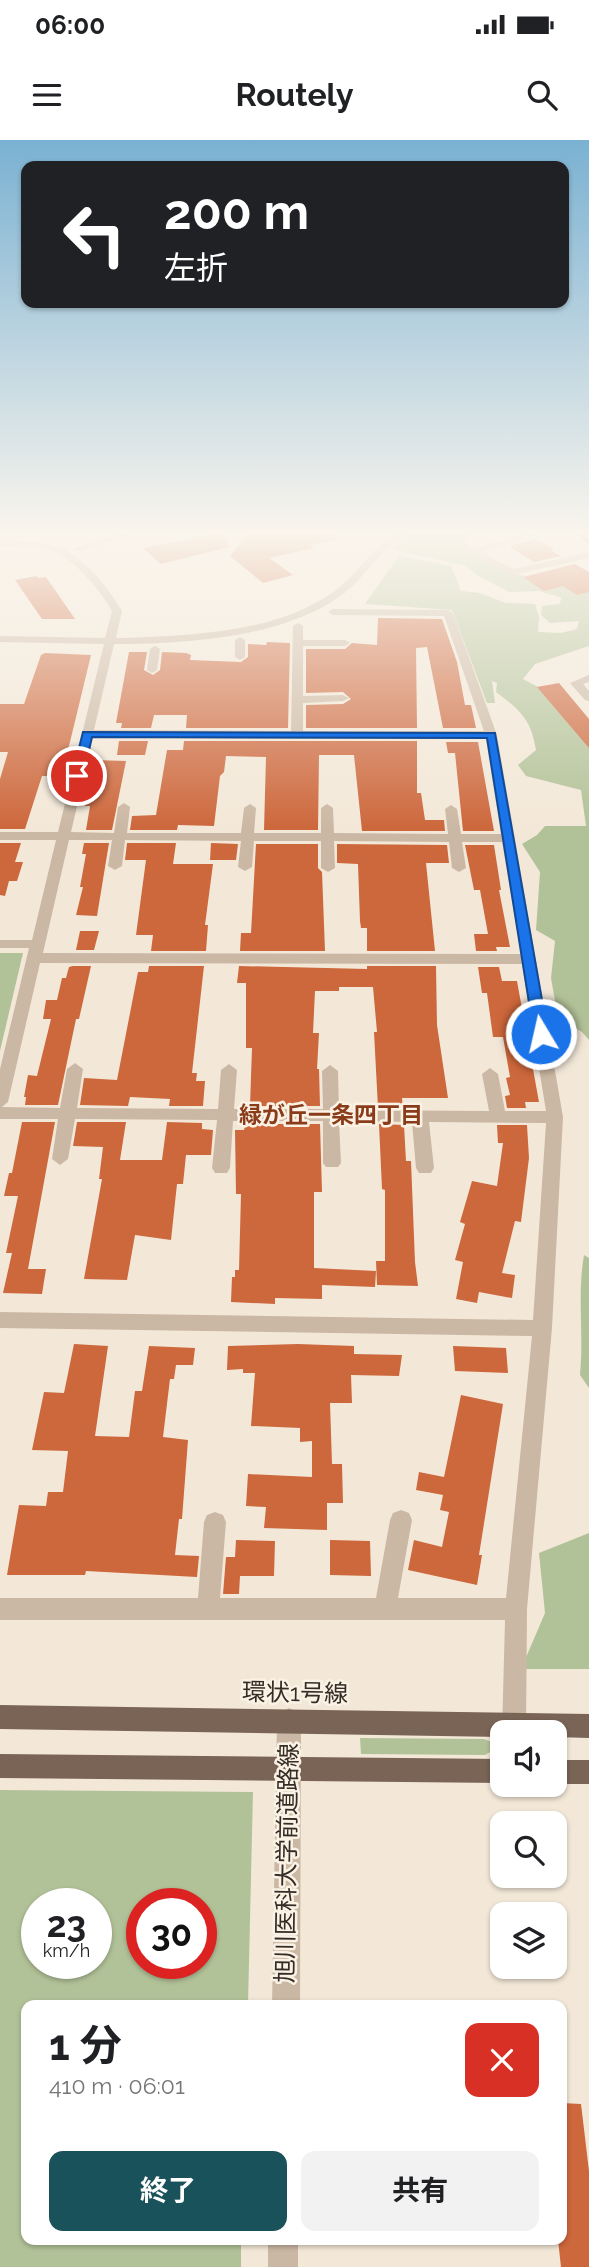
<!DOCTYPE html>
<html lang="ja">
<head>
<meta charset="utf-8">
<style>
	body { margin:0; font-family:Raleway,"Noto Sans JP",sans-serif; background:#f2f2f2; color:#202124; height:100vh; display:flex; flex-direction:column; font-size:26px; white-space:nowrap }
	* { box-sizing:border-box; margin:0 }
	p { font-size:23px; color:#757577 }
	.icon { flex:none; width:38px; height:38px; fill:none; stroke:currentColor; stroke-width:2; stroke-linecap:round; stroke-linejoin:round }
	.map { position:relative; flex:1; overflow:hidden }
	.drawer { position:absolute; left:21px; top:1860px; width:546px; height:245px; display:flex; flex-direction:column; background:#fff; border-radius:14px; box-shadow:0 2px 5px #0004 }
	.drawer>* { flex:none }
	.top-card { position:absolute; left:21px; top:21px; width:548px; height:147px; border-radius:14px; box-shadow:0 2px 5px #0004; background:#202124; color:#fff; overflow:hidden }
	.controls { position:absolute; left:490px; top:1580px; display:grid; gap:14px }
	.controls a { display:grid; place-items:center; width:77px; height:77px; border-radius:14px; background:#fff; box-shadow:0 2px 5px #0004; font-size:35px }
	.speed { position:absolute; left:21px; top:1748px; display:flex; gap:14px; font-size:35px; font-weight:700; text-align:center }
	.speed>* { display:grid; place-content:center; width:91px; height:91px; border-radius:50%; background:#fff; box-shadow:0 2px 5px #0004; line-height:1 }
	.speed small { font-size:18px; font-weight:400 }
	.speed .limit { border:10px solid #d22; background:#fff; color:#111 }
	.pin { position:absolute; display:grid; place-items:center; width:60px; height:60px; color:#fff; margin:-30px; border:4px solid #fff; border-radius:50%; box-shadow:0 2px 7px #0007 }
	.me { position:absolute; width:77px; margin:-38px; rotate:351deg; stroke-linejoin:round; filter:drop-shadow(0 0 5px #0008) }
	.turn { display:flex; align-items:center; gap:24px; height:147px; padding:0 28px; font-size:32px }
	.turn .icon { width:91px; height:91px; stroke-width:2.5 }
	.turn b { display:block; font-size:49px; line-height:60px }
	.round { display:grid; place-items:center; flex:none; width:74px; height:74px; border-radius:14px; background:#f2f2f2 }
	.summary { display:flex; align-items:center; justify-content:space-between; height:119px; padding:0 28px }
	h1 { font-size:42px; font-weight:700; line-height:52px }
	.primary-button { display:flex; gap:14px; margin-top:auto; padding:14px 28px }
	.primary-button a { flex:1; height:80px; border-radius:14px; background:#19525a; color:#fff; font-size:28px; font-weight:700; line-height:80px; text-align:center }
	.primary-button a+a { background:#f2f2f2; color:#202124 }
	.status { display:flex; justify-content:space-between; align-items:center; height:49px; padding:0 35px; background:#fff; direction:ltr }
	.status svg { height:19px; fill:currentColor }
	header { display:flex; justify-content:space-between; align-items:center; height:91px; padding:0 28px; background:#fff; font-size:32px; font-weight:700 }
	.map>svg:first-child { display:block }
</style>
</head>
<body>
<div class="status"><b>06:00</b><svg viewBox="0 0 49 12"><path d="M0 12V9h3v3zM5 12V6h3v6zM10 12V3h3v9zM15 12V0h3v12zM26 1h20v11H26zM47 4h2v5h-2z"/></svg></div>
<header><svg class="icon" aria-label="menu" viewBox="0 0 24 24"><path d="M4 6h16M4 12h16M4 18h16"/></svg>Routely<svg class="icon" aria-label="search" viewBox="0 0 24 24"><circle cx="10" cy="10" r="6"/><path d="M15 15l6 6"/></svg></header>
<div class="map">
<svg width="589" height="2127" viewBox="0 0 589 2127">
	<rect width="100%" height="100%" fill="#f3e8d8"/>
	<g fill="#b2c298" fill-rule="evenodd">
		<path d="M418 391H464L472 397 464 401 486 421 523 436 589 452V506L535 524 523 539 551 554 589 601V900L582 892 558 878 551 838 555 801 536 790 540 732 522 704 537 695 545 686H586L581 650 526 636 518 625 536 610C531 579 520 570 496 552L497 543 492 541 495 563H487L452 470 365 464 399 416 451 426 461 451 480 453 506 463 535 464 539 477 538 492 561 493 577 489 579 481 550 483 541 475 542 466 559 464 562 458 539 451 509 452 475 434 466 426 391 409 407 396Z"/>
		<path d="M0 813H23L0 911Z"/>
		<path d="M584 1115 589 1118V1248L580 1235C584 1194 577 1155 584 1115Z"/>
		<path d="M589 1393V1529H521L545 1473 539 1413Z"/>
		<path d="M360 1598 484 1599 492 1602V1611L485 1615 361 1614Z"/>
		<path d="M0 1650 253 1652 248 1865 26 1866V2100H241V2127H0ZM96 1764V1824H37V1764ZM201 1764V1824H142V1764Z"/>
	</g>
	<g fill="#cd673c">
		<path d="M267 391H335L336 400 310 405 314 408 269 418 293 435 263 443 230 416 246 396Z"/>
		<path d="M225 392 229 407 161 424 143 408Z"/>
		<path d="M536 399 554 409 550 410 561 416 534 422 509 406Z"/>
		<path d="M575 424 589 432V452L577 455 563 446 544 451 523 437Z"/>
		<path d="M37 436 38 438 46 437 75 479H42L15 440Z"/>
		<path d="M378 478 442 479 457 522 465 565H471L476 588H443L427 507 416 508 417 588H306V565L343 564 351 559 343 552 306 553V509H345L352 503 377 505Z"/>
		<path d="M267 502 290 503 288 588H186L187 575H154L151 588H121L122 583H116L129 512H147L144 530 153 535 160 530 162 512 186 513 191 515 190 520 241 522 248 517V504L266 505Z"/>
		<path d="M45 513 91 515 70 602 60 636H42L25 689H0V639L8 612H0V564H24L41 515Z"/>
		<path d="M559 543 589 579V608L537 547Z"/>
		<path d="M119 601H148L145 615H117Z"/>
		<path d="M184 601H417V653H421L425 680H444L445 691H362L354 615H319L318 690H264L266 617 226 616 224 632 220 636 214 686 178 685 177 690H130L132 676 156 675 167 610H183Z"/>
		<path d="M446 602H478L494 691H463L455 613H448Z"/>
		<path d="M94 620 126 621 112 690H86L90 666H85Z"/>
		<path d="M0 703H21L15 722H23L17 741H9L5 756 0 755Z"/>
		<path d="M84 703H109L97 776 76 775 83 747H80L86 714H82Z"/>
		<path d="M127 703H176L173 724H213L205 785H208L206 811H151L153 795H136L146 720H125Z"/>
		<path d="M211 703 238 704 236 720H210Z"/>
		<path d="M256 704H318V728L322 732 325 811H240L241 793H251Z"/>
		<path d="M337 704 447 705 449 723H426L435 811H367V788H361L360 781 358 724 337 723Z"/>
		<path d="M465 705H494L501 750H499L510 807H496L497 811H476L474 794H488L480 750H474Z"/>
		<path d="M80 791H99L94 810H76Z"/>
		<path d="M73 826H91L79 879H76L58 965H25L26 957H24L28 935 37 936 51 879H43L46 860H57L62 838H66L69 827Z"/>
		<path d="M149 826H204L192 933H197L196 941H205L203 966H169L170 959 130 957 128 966 80 965 84 938 117 940 138 832H148Z"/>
		<path d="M239 826 367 829V826H436L437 885 448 958H402L403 968H378L374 892H377L373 847H339V851H315L313 893H319L317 929H319L320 966H250L252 908H246V843H237Z"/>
		<path d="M478 827H499L502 841H517L539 962H525L526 968H507L505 956 510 955 506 938 510 937 503 897H493L487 853H482Z"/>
		<path d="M22 982H55L28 1129H46L42 1154 3 1153 12 1113H6L18 1056H4L9 1033H12Z"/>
		<path d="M77 982H126L120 1020H162L167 982 202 983V989L213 990 211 1015H186L183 1044H177L171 1100 135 1095 127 1140 84 1139 102 1039H99L103 1007 73 1006Z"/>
		<path d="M249 984H320L322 1052H314V1128L376 1131 375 1147 322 1145V1159L275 1158V1164L231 1162 232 1137H235V1130H239L241 1054H236L235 990H244L245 986Z"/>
		<path d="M379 984 404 985 406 1021H411L415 1122 418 1146 377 1145 376 1121H385V1050L382 1049Z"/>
		<path d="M497 985H527L529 1018 521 1082 515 1081 502 1133 515 1135 512 1158 479 1152 477 1163 456 1159 463 1122 455 1120 465 1084 460 1082 472 1041 497 1046 503 1003H498Z"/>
		<path d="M74 1204 108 1206 95 1296 129 1297 135 1251H142L149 1206 195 1208 193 1225H176L174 1239H170L163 1297 188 1300 182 1379H179L175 1415 199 1416 197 1437 86 1431 85 1435H7L19 1365 46 1366 48 1352H63L68 1311 32 1310 44 1252 64 1253Z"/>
		<path d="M298 1204 354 1206V1214L402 1215 399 1236 351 1235 352 1263H330L332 1324H342L343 1363H327V1390L264 1388 266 1367 246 1366 248 1334 312 1337V1301L300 1302V1288L251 1286 255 1233H243V1229L227 1230 228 1206Z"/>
		<path d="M453 1206 506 1208 508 1233 455 1231Z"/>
		<path d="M461 1255 503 1264 479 1415H482L477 1445 408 1430 414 1400 442 1407 449 1372 440 1370 443 1355 416 1350 419 1332 444 1337Z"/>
		<path d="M236 1400 275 1401 274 1436H240L239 1454H223L226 1417H235Z"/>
		<path d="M330 1400 370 1401 371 1436 330 1435Z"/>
		<path d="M562 1963 581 1964 589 2031V2127H561L558 2100H562Z"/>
	</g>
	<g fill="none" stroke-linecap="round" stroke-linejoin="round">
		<g fill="#cbb8a4" fill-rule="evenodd">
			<path d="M127 391H142L81 411 73 409Z"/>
			<path d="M399 391H410C402 398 393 403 385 411 369 426 357 445 339 457 281 498 184 504 114 504L94 590 291 591 293 486 298 483 303 486V500H345L350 503 345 506H303V556L343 555 349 558 343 561 303 563V591H484L444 476 333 475 328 472 333 469 448 470 453 473 497 595 563 977 552 1188 527 1469 526 1592H502L505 1480H0V1458H198L204 1382 207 1375 215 1372 223 1375 226 1382 220 1458H376L390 1380 393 1373 401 1370 409 1373 412 1380 398 1458H506L532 1196 0 1188V1172L533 1180 546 983 429 982 434 1028 431 1033H419L416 1028 412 982 339 981 341 1023 338 1027H326L323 1023V981H233L230 1028 227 1033H215L212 1028 217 980 75 979 68 1019 60 1025 52 1019 58 979H0V929L29 808H0V800H32L56 700H0V692H58L104 504 0 502V496L105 498 112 471C100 450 77 422 55 412 38 405 18 407 0 406V400C20 401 42 401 61 408 85 418 109 449 122 471L116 498H125C193 495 274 493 332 453 357 436 372 407 399 391ZM93 598 486 599 501 694H461L457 669 451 665 445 669 448 694 334 693 333 668 327 664 321 668V693H254L256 668 250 664 244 668 241 693H127L130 667 124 663 118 667 114 693 71 692ZM69 700H112L108 726 115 730 122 726 125 700 241 701 238 727 245 731 252 727 254 701H321V728L328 732 335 728 334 701 449 702 452 728 459 732 466 728 462 702H502L521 814 43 813ZM40 823 522 824 546 971H505L498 934 490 928 482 934 489 971 339 970 338 931 330 925 322 931 323 969H234L237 930 229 924 221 930 218 969 77 968 83 929 75 923 67 929 60 968 2 967 8 962Z"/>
			<path d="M538 391H555L483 410 491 418 514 429 589 412V418L513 435 485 422 471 409Z"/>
			<path d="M240 497 245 500V517L240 520 235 517V500Z"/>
			<path d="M155 506 160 509 157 530 152 533 147 530 150 509Z"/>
			<path d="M589 535V542L583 544 589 551V561L585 560 570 543Z"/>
			<path d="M289 1568 297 1572 301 1580 300 1866H272L277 1580 281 1572Z"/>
			<rect x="268" y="2100" width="30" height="27"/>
		</g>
		<g fill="#796456" fill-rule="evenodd">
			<path d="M572 391H582L589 397V405Z"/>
			<path d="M0 1565 589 1574V1598L555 1597V1592H502V1597L0 1589Z"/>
			<path d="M0 1614 502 1619V1643L0 1638Z"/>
			<rect x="555" y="1620" width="34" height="24"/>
		</g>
	</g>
	<linearGradient id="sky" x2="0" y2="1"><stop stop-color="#7ab1d2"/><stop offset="0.57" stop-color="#faf5ed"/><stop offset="1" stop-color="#faf5ed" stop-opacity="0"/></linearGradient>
	<rect width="589" height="689" fill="url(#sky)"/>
	<path fill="#1a73e8" stroke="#114b97" stroke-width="2" d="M83 592 495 593 548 894 546 898 541 899 534 894 487 598 92 597 83 636 77 640 72 636Z"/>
	<g text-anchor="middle" stroke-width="5" stroke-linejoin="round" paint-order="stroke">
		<g font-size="23" font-weight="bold" fill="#8a3b1a" stroke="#faf2e5">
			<text x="331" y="983">緑が丘一条四丁目</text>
		</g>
		<g font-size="24" fill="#362c26" stroke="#faf2e5">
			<text transform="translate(295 1553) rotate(1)" y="8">環状1号線</text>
			<text transform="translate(287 1723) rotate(-89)" y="8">旭川医科大学前道路線</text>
		</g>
	</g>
</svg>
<div class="controls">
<a><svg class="icon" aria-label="sound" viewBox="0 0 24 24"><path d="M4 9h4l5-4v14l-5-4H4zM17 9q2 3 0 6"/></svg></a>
<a><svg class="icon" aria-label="search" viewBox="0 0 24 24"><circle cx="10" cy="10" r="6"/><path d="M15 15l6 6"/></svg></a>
<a><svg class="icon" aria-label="layers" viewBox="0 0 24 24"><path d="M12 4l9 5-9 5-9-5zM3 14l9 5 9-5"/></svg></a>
</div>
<div class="speed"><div>23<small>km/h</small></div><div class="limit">30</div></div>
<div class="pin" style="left:77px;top:636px;background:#d93025"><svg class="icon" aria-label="arrive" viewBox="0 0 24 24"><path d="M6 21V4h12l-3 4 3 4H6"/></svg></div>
<svg class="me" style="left:541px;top:894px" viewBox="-20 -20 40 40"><circle r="17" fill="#1a73e8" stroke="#fff" stroke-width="3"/><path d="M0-11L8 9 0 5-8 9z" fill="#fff"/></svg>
<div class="top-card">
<div class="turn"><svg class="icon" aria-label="left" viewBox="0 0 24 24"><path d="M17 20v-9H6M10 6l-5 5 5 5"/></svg><div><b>200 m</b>左折</div></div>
</div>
<section class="drawer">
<div class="summary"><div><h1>1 分</h1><p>410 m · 06:01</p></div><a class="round" style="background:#d93025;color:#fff"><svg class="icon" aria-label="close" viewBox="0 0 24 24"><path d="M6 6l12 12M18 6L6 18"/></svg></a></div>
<div class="primary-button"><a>終了</a><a>共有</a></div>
</section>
</div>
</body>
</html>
